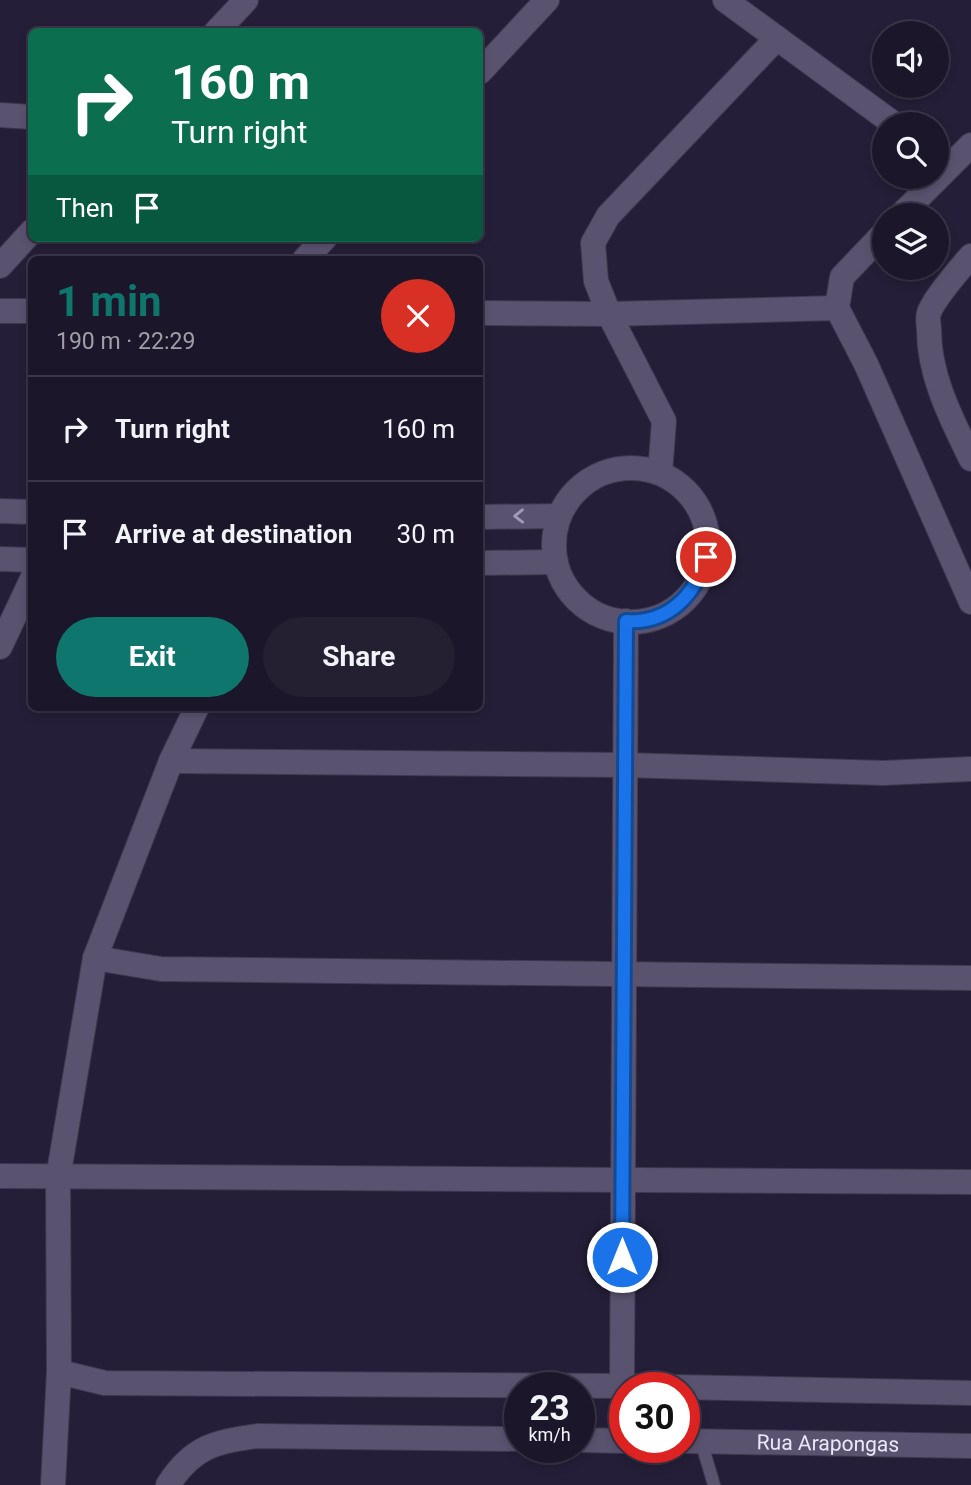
<!DOCTYPE html>
<html lang="en">
<head>
<meta charset="utf-8">
<style>
	body { margin:0; font-family:Roboto,sans-serif; background:#251f32; color:#f1f3f6; height:100vh; display:flex; flex-direction:column; font-size:26px; white-space:nowrap }
	* { box-sizing:border-box; margin:0 }
	p { font-size:23px; color:#a09fa8 }
	.icon { flex:none; width:38px; height:38px; fill:none; stroke:currentColor; stroke-width:2; stroke-linecap:round; stroke-linejoin:round }
	.map { position:relative; flex:1; overflow:hidden }
	.side { position:absolute; left:28px; top:256px; width:455px; height:455px; display:flex; flex-direction:column; background:#1c162a; border-radius:10px; box-shadow:0 4px 10px #0003,0 0 0 2px #3a3547 }
	.side>* { flex:none }
	.hud { position:absolute; left:28px; top:28px; width:455px; height:214px; border-radius:10px; box-shadow:0 4px 10px #0003,0 0 0 2px #3a3547; background:#0b6e4f; color:#fff; overflow:hidden }
	.buttons { position:absolute; left:872px; top:21px; display:grid; gap:14px }
	.buttons a { display:grid; place-items:center; width:77px; height:77px; border-radius:50%; background:#1c162a; box-shadow:0 4px 10px #0003,0 0 0 2px #3a3547; font-size:35px }
	.speed { position:absolute; left:504px; top:1372px; display:flex; gap:14px; font-size:35px; font-weight:700; text-align:center }
	.speed>* { display:grid; place-content:center; width:91px; height:91px; border-radius:50%; background:#1c162a; box-shadow:0 4px 10px #0003,0 0 0 2px #3a3547; line-height:1 }
	.speed small { font-size:18px; font-weight:400 }
	.speed .limit { border:10px solid #d22; background:#fff; color:#111 }
	.pin { position:absolute; display:grid; place-items:center; width:60px; height:60px; color:#fff; margin:-30px; border:4px solid #fff; border-radius:50%; box-shadow:0 2px 7px #0007 }
	.me { position:absolute; width:77px; margin:-38px; rotate:0deg; stroke-linejoin:round; filter:drop-shadow(0 0 5px #0008) }
	.turn { display:flex; align-items:center; gap:24px; height:147px; padding:0 28px; font-size:32px }
	.turn .icon { width:91px; height:91px; stroke-width:2.5 }
	.turn b { display:block; font-size:49px; line-height:60px }
	.then { display:flex; align-items:center; height:66px; padding:0 28px; background:#0003; gap:14px; font-size:26px }
	.round { display:grid; place-items:center; flex:none; width:74px; height:74px; border-radius:37px; background:#251f32 }
	.headline { display:flex; align-items:center; justify-content:space-between; height:119px; padding:0 28px }
	h1 { font-size:42px; font-weight:700; line-height:52px; color:#0f766e }
	.button { display:flex; gap:14px; margin-top:auto; padding:14px 28px }
	.button a { flex:1; height:80px; border-radius:42px; background:#0f766e; color:#fff; font-size:28px; font-weight:700; line-height:80px; text-align:center }
	.button a+a { background:#251f32; color:#f1f3f6 }
	ul { padding:0; list-style:none }
	li { display:flex; align-items:center; gap:21px; height:105px; padding:0 28px; border-top:2px solid #3a3547 }
	li div { flex:1 }
	li b { display:block; font-size:26px }
	li em { font-style:normal }
	.map>svg:first-child { display:block }
</style>
</head>
<body>
<div class="map">
<svg width="971" height="1485" viewBox="0 0 971 1485">
	<rect width="100%" height="100%" fill="#251e38"/>
	<g fill="none" stroke-linecap="round" stroke-linejoin="round">
		<defs>
			<path id="service" d="M701 1441 714 1485"/>
			<g id="minor">
				<path d="M725 0 894 124"/>
				<path d="M216 32 246 0"/>
				<path d="M480 72 547 0"/>
				<path d="M0 115 32 117"/>
				<path d="M901 215 971 145"/>
				<path d="M884 233 842 277 837 308 866 364 971 602"/>
				<path d="M971 256C961 267 933 300 929 313 927 318 929 325 929 330 929 376 951 418 971 459"/>
				<path d="M305 259 325 238"/>
				<path d="M0 266 32 231"/>
				<path d="M0 311H32"/>
				<path d="M480 313 609 314 837 308"/>
				<circle cx="631" cy="545" r="77"/>
				<path d="M660 473 664 421 609 314 596 281 593 243 608 216 777 38"/>
				<path d="M0 511 32 512"/>
				<path d="M480 517 559 516"/>
				<path d="M0 559 32 560"/>
				<path d="M480 563 556 562"/>
				<path d="M0 647 32 579"/>
				<path d="M171 761 625 765 883 773 971 769"/>
				<path d="M95 958 161 969 971 978"/>
				<path d="M0 1176 971 1182"/>
				<path d="M59 1372 105 1383 622 1386 971 1393"/>
				<path d="M622 1386 626 621"/>
				<path d="M579 1440 625 1441"/>
				<path id="s1" d="M684 1441 971 1446"/>
				<path d="M53 1485 59 1372 58 1178 95 958 171 761 197 707"/>
				<path d="M168 1485C192 1447 216 1441 258 1436L520 1439"/>
			</g>
		</defs>
		<use href="#service" stroke="#3f384e" stroke-width="14"/>
		<use href="#minor" stroke="#3f384e" stroke-width="26"/>
		<use href="#service" stroke="#5a5370" stroke-width="12"/>
		<use href="#minor" stroke="#5a5370" stroke-width="24"/>
	</g>
	<defs><path id="oneway-chevron" d="M-2-3.5L2.5 0L-2 3.5" fill="none" stroke-width="1.6" stroke-linecap="round" stroke-linejoin="round" transform="scale(1.75)"/></defs>
	<use stroke="#a29db4" href="#oneway-chevron" transform="translate(519 516) rotate(179)"/>
	<g fill="none" stroke-linecap="round" stroke-linejoin="round">
		<defs>
			<path id="route" d="M622 1257 626 621C668 624 696 595 706 557"/>
		</defs>
		<use href="#route" stroke="#114b97" stroke-width="18"/>
		<use href="#route" stroke="#1a73e8" stroke-width="12"/>
	</g>
	<g text-anchor="middle" stroke-width="6" stroke-linejoin="round" paint-order="stroke">
		<g font-size="21" fill="#ebe7f9" stroke="#0d0a16">
			<text dy="7" stroke="none"><textPath href="#s1" startOffset="144">Rua Arapongas</textPath></text>
		</g>
	</g>
</svg>
<div class="buttons">
<a><svg class="icon" aria-label="sound" viewBox="0 0 24 24"><path d="M4 9h4l5-4v14l-5-4H4zM17 9q2 3 0 6"/></svg></a>
<a><svg class="icon" aria-label="search" viewBox="0 0 24 24"><circle cx="10" cy="10" r="6"/><path d="M15 15l6 6"/></svg></a>
<a><svg class="icon" aria-label="layers" viewBox="0 0 24 24"><path d="M12 4l9 5-9 5-9-5zM3 14l9 5 9-5"/></svg></a>
</div>
<div class="speed"><div>23<small>km/h</small></div><div class="limit">30</div></div>
<div class="pin" style="left:706px;top:557px;background:#d93025"><svg class="icon" aria-label="arrive" viewBox="0 0 24 24"><path d="M6 21V4h12l-3 4 3 4H6"/></svg></div>
<svg class="me" style="left:622px;top:1257px" viewBox="-20 -20 40 40"><circle r="17" fill="#1a73e8" stroke="#fff" stroke-width="3"/><path d="M0-11L8 9 0 5-8 9z" fill="#fff"/></svg>
<div class="hud">
<div class="turn"><svg class="icon" aria-label="right" viewBox="0 0 24 24"><path d="M7 20v-9h11M14 6l5 5-5 5"/></svg><div><b>160 m</b>Turn right</div></div>
<div class="then">Then<svg class="icon" aria-label="arrive" viewBox="0 0 24 24"><path d="M6 21V4h12l-3 4 3 4H6"/></svg></div>
</div>
<section class="side">
<div class="headline"><div><h1>1 min</h1><p>190 m · 22:29</p></div><a class="round" style="background:#d93025;color:#fff"><svg class="icon" aria-label="close" viewBox="0 0 24 24"><path d="M6 6l12 12M18 6L6 18"/></svg></a></div>
<ul>
<li><svg class="icon" aria-label="right" viewBox="0 0 24 24"><path d="M7 20v-9h11M14 6l5 5-5 5"/></svg><div><b>Turn right</b></div><em>160 m</em></li>
<li><svg class="icon" aria-label="arrive" viewBox="0 0 24 24"><path d="M6 21V4h12l-3 4 3 4H6"/></svg><div><b>Arrive at destination</b></div><em>30 m</em></li>
</ul>
<div class="button"><a>Exit</a><a>Share</a></div>
</section>
</div>
</body>
</html>
